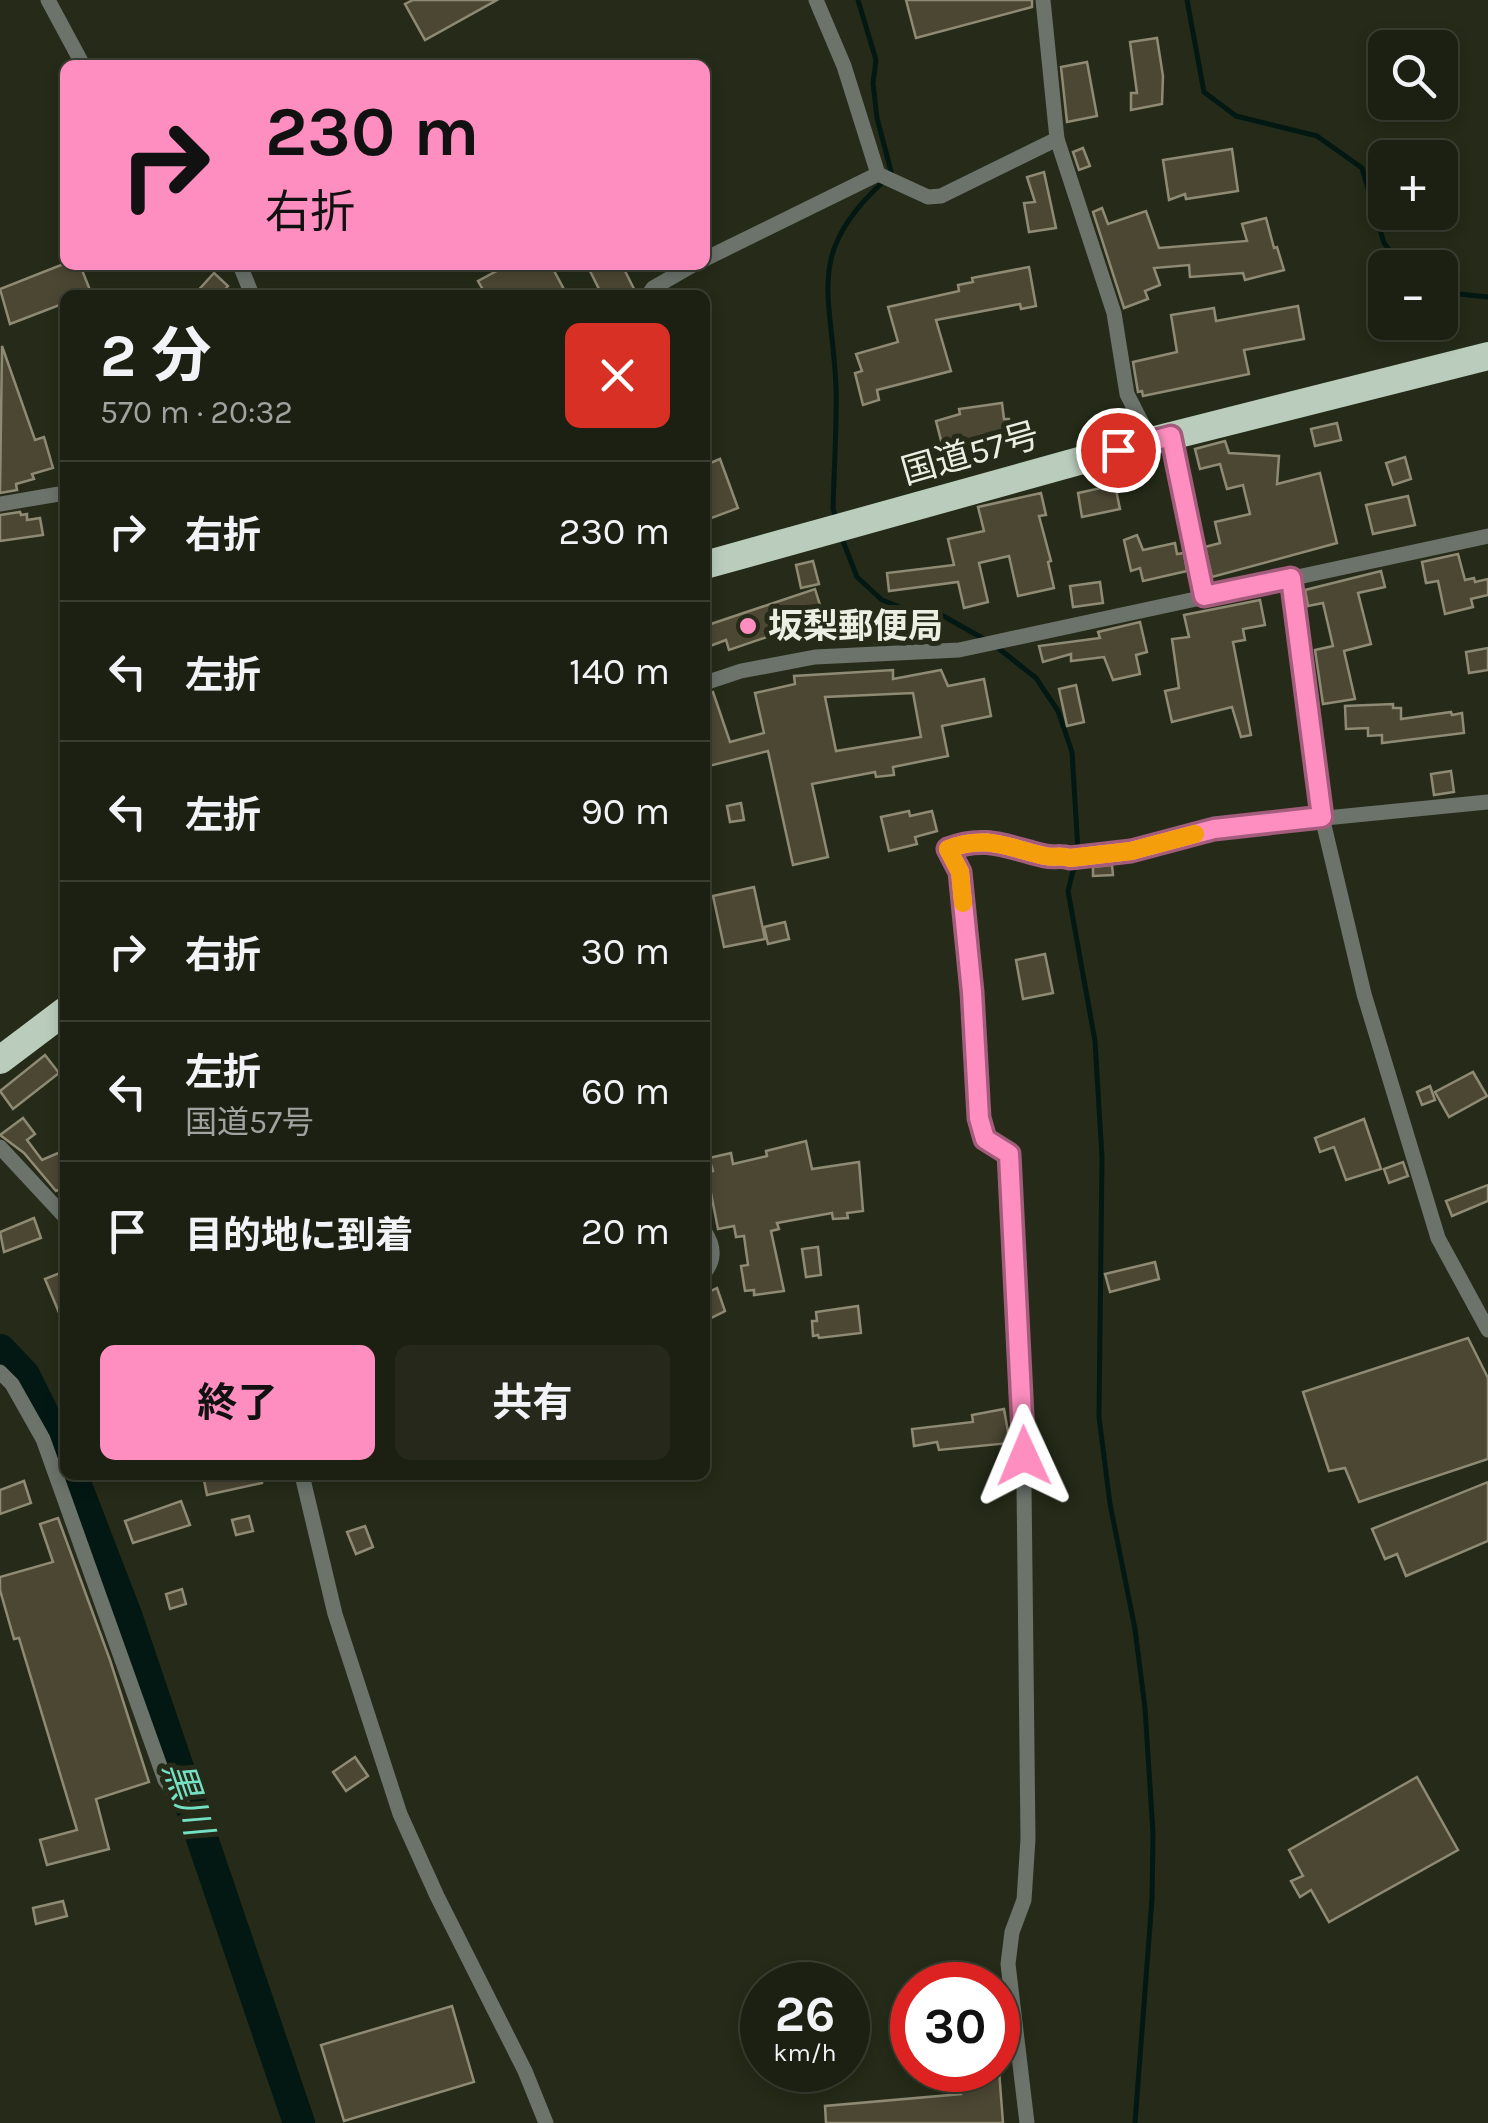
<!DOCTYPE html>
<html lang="ja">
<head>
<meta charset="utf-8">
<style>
	body { margin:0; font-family:Karla,"Noto Sans JP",sans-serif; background:#25281b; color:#f1f3f6; height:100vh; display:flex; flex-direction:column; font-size:38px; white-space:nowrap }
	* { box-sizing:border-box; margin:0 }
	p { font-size:32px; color:#a0a39f }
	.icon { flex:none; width:55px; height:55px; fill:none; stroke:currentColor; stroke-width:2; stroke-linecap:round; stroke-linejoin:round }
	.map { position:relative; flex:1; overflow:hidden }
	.drawer { position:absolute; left:60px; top:290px; width:650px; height:1190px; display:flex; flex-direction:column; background:#1c2012; border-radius:15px; box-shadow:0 5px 15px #0003,0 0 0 2px #3a3e32 }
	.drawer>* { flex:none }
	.banner { position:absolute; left:60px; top:60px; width:650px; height:210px; border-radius:15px; box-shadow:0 5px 15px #0003,0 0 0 2px #3a3e32; background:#fd8ebf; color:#111; overflow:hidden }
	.buttons { position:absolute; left:1368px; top:30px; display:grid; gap:20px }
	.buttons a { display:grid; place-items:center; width:90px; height:90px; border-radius:15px; background:#1c2012; box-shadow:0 5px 15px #0003,0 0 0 2px #3a3e32; font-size:50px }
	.speed { position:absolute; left:740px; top:1962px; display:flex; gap:20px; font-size:50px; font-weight:700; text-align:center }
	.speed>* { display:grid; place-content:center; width:130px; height:130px; border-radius:50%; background:#1c2012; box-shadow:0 5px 15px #0003,0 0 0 2px #3a3e32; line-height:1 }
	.speed small { font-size:25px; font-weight:400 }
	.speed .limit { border:15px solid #d22; background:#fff; color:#111 }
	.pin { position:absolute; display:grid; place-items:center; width:85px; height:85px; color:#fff; margin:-42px; border:5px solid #fff; border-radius:50%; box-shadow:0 2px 10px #0007 }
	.me { position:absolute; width:110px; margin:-55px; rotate:359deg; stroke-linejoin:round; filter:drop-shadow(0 0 8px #0008) }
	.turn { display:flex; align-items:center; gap:35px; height:210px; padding:0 40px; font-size:45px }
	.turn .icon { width:130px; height:130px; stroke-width:2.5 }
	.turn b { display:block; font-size:70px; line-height:85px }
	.round { display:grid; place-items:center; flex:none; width:105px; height:105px; border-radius:15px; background:#25281b }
	.overview { display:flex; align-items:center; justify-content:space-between; height:170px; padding:0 40px }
	h1 { font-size:60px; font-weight:700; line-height:75px }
	.primary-button { display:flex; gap:20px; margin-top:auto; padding:20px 40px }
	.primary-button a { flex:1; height:115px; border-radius:15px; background:#fd8ebf; color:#111; font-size:40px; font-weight:700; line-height:115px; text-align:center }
	.primary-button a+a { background:#25281b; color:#f1f3f6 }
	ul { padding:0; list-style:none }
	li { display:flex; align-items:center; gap:30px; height:140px; padding:0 40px; border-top:2px solid #3a3e32 }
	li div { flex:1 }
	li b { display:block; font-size:38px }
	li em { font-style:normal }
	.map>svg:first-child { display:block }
</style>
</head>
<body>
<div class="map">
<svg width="1488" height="2123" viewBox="0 0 1488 2123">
	<rect width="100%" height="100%" fill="#252b18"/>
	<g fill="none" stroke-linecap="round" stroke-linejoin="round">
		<g stroke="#031813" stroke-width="5">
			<path d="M858 0 876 60 873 83 877 118 892 175"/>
			<path d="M1187 0 1204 92 1236 116 1317 136 1362 168 1384 243 1404 268"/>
			<path d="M1440 292 1488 297"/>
			<path d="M837 521 833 509C834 468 837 427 836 386 832 294 804 254 883 182"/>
			<path d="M841 536 857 577 882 600 905 609 938 613 984 639"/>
			<path d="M998 648 1036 678 1058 711 1072 752 1078 851 1068 891 1095 1041 1102 1157 1099 1417 1110 1504 1135 1629 1145 1708 1153 1833 1152 1899 1135 2123"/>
		</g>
		<g stroke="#031813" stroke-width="32">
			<path d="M0 1350 24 1375 65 1458"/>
			<path d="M72 1475 126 1615 299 2123"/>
		</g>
	</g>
	<g fill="#4c4733" stroke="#8f8a73" stroke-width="2.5" fill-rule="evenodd">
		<path d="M413 0H497L425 40 405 4Z"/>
		<path d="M906 0H1032V7L916 38Z"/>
		<path d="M1157 38 1163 76 1162 104 1131 110V93H1137L1130 42Z"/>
		<path d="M1087 62 1097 116 1067 122 1061 67Z"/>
		<path d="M1083 148 1090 166 1079 170 1073 152Z"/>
		<path d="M1232 149 1238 191 1186 199 1185 194 1169 200 1163 160Z"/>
		<path d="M1044 172 1056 228 1029 232 1024 203 1035 202 1027 177Z"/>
		<path d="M1102 208 1108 224 1146 211 1159 248 1247 241 1242 224 1266 218 1274 248 1277 247 1284 270 1245 280 1243 273 1190 277 1189 265 1154 268 1160 285 1145 291 1148 299 1124 308 1093 212Z"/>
		<path d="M61 265H80L92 295H65V303L10 324 0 289Z"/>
		<path d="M508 265H551L567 295H486L478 281Z"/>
		<path d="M587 265H622L637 295H602Z"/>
		<path d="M1029 267 1036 306 1021 309 1020 304 936 320 951 371 877 390 879 400 863 405 855 373 862 371 856 354 898 342 888 307 959 291 958 285 973 282 972 278Z"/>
		<path d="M214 273 228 286 220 295H194Z"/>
		<path d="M1298 306 1304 339 1244 350 1249 374 1143 396 1142 391 1138 392 1133 362 1177 352 1171 315 1214 308 1216 321Z"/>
		<path d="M2 346 35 440 44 437 53 468 32 474 34 479 16 484 17 490 0 493Z"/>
		<path d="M1002 403 1004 419H1009L1012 437 962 445 967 462 948 468 936 421 960 414 959 409Z"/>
		<path d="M1337 423 1341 440 1315 446 1311 429Z"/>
		<path d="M1225 441 1229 453 1279 456 1277 484 1320 473 1337 543 1212 577 1205 547 1220 543 1215 522 1250 514 1243 485 1227 489 1220 464 1200 469 1195 449Z"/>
		<path d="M1405 457 1411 479 1393 485 1386 463Z"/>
		<path d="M720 459 738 508 709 519 705 508V465Z"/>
		<path d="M1115 485 1120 509 1082 517 1078 493Z"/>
		<path d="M1041 493 1046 515 1039 516 1051 561 1048 562 1054 588 1018 596 1009 556 979 563 988 602 964 608 958 582 889 591 887 573 954 565 948 539 984 531 978 507Z"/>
		<path d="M1408 496 1415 525 1373 534 1366 505Z"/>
		<path d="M20 512 21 515 27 514V520L40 518 43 535 0 541V515Z"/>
		<path d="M1137 535 1143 550 1175 543 1177 554 1184 553 1187 571 1143 581 1140 568 1131 571 1124 540Z"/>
		<path d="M1458 554 1465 580 1474 578 1475 582 1488 579V595L1471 599 1473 607 1445 614 1438 581 1426 583 1422 562Z"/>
		<path d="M813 561 819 584 801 588 796 565Z"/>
		<path d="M1381 571 1385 587 1358 593 1371 644 1344 651 1355 699 1323 704 1315 650 1333 646 1323 603 1308 606 1305 590Z"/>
		<path d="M1100 582 1103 603 1073 607 1070 586Z"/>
		<path d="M815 589 824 618 819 620 821 628 807 632 805 624 729 650 726 640 705 648V626Z"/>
		<path d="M1260 600 1265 625 1243 629 1245 640 1233 642 1251 735 1241 737 1232 707 1172 722 1165 691 1179 688 1172 639 1189 637 1184 615Z"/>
		<path d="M1140 622 1147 652 1136 655 1140 674 1113 680 1104 657 1071 661V654L1043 662 1039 646 1100 638 1098 632Z"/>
		<path d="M897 625 898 640 875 643 874 627Z"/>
		<path d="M1488 648V670L1469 673 1466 652Z"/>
		<path d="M893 670V679L941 670 948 686 984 679 991 716 942 726 948 756 893 767 894 775 876 777 875 772 812 784 828 857 793 865 768 751 705 767V694L713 692 730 742 764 733 755 693 795 684 794 676ZM913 693 921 737 836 751 825 697Z"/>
		<path d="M1076 685 1084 722 1067 726 1059 689Z"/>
		<path d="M1393 704V708H1401V719L1451 712 1452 715 1462 713 1464 733 1382 743V735L1368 736V728L1346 729 1345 706Z"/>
		<path d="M1451 771 1454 792 1434 795 1431 774Z"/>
		<path d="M741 803 744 820 730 822 727 806Z"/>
		<path d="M909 811 910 816 932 811 937 831 915 837 917 844 889 851 881 817Z"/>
		<path d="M1112 865 1113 875 1093 876V867Z"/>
		<path d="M754 887 765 939 724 947 713 896Z"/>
		<path d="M785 922 789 939 768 944 764 927Z"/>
		<path d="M1045 954 1053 993 1023 999 1016 960Z"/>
		<path d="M45 1055 59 1073 13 1109 0 1091Z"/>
		<path d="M1473 1072 1487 1096 1449 1117 1435 1092Z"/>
		<path d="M1430 1086 1435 1100 1422 1105 1417 1092Z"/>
		<path d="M23 1118 35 1134 27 1140 42 1160 65 1150 63 1188 56 1191 24 1153 0 1135Z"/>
		<path d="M1364 1119 1381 1169 1346 1180 1334 1147 1320 1152 1315 1138Z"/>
		<path d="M806 1141 812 1169 859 1162 863 1211 847 1213 848 1218 833 1219 832 1213 777 1223 779 1229 771 1231 784 1291 754 1295V1290L745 1291 741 1266 748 1265 744 1236 736 1237 734 1226 718 1229 707 1173 713 1171 709 1158 731 1153 733 1164 767 1156 766 1151Z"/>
		<path d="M1403 1162 1408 1176 1389 1183 1384 1169Z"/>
		<path d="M1488 1185V1201L1452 1216 1446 1201Z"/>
		<path d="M34 1218 41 1238 4 1252 0 1232Z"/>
		<path d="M818 1247 821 1275 806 1277 802 1249Z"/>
		<path d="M1155 1262 1159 1279 1110 1292 1105 1274Z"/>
		<path d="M65 1271V1327L45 1279Z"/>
		<path d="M717 1288 725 1311 705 1321V1294Z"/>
		<path d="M858 1306 861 1333 819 1338 818 1335 813 1336 812 1321H817L816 1312Z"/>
		<path d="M1468 1338 1488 1378V1459L1359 1502 1345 1468 1329 1471 1303 1392Z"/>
		<path d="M1004 1409 1010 1443 939 1450 937 1442 914 1446 912 1429 973 1422 972 1415Z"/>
		<path d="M203 1475H261L262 1483 207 1495Z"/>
		<path d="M24 1481 31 1503 0 1514V1490Z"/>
		<path d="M1488 1482V1541L1406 1576 1397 1554 1385 1559 1372 1529Z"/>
		<path d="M181 1501 190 1525 133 1543 125 1521Z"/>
		<path d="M249 1516 253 1531 236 1535 232 1520Z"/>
		<path d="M58 1518 110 1660 149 1782 96 1799 109 1849 47 1865 40 1840 77 1830 19 1638 14 1639 0 1590V1577L53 1562 40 1524Z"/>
		<path d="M365 1526 373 1547 356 1554 347 1532Z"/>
		<path d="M182 1589 186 1604 170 1609 166 1594Z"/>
		<path d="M355 1757 368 1776 346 1791 333 1772Z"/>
		<path d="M1417 1777 1458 1850 1329 1922 1311 1890 1300 1897 1291 1881 1303 1876 1289 1850Z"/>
		<path d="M63 1901 67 1916 36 1924 33 1908Z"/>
		<path d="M452 2006 474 2082 344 2121 321 2045Z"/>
		<path d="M959 2070H999L1003 2123H826L825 2106 961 2094Z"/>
	</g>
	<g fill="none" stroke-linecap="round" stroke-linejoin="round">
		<g stroke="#6b736b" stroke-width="15">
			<path d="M48 0 83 65"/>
			<path d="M816 0 844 66 878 174"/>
			<path d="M1043 0 1057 139 1114 313 1127 394 1151 441"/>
			<path d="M705 259 878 174 928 197 941 196 1057 139"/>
			<path d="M240 265 252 295"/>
			<path d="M648 295 653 288 693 265"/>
			<path d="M1171 436 1204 596"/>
			<path d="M0 504 65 493"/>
			<path d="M1291 578 1322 817 1364 994 1438 1238 1488 1330"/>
			<path d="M705 683 741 671 815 657 959 650 1488 536"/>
			<path d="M0 1147 65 1217"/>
			<path d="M705 1232C714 1246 715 1259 705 1272"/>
			<path d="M0 1372 12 1384 43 1439 165 1780 182 1803"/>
			<path d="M302 1475 335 1614 400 1814 437 1896 525 2071 546 2123"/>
			<path d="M1027 2123 1008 1964 1012 1932 1024 1900 1028 1839 1023 1396 1009 1154 985 1139 979 1118 960 872 947 849C987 834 1009 848 1046 856 1055 858 1060 855 1070 859L1131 851 1214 829 1488 802"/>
		</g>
		<g stroke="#bacdbc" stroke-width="28">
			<path d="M705 565 1151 441 1488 356"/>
			<path d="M0 1060 65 1011"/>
		</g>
	</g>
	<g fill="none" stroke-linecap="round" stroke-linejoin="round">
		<defs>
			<path id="route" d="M1024 1456 1009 1154 985 1139 979 1118 972 992 960 872 948 849C986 834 1009 848 1045 856 1055 858 1060 855 1070 858L1131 851 1214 829 1322 817 1291 578 1204 596 1171 436 1118 450"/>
		</defs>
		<use href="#route" stroke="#a45c7c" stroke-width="25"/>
		<use href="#route" stroke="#fd8ebf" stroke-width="18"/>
		<path stroke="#f59e0b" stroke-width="18" d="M963 903 960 872 948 849C986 834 1009 848 1045 856 1055 858 1060 855 1070 858L1131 851 1195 834"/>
	</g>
	<circle fill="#fd8ebf" stroke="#252b18" stroke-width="4" cx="748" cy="626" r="10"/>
	<g text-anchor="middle" stroke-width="10" stroke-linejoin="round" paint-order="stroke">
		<g font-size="35" fill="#eaefe3" stroke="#252b18">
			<text transform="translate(970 453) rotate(-16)" y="12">国道57号</text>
		</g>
		<g font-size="35" font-weight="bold" fill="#eaefe3" stroke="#252b18" text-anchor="start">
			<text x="768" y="638">坂梨郵便局</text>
		</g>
		<g font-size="38" font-style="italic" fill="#74e0c4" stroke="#252b18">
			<text transform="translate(188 1798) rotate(71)" y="13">黒川</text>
		</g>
	</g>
</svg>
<div class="buttons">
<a><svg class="icon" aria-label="search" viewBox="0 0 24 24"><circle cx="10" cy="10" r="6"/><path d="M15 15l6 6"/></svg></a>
<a>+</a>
<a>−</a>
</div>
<div class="speed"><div>26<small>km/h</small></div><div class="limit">30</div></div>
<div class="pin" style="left:1118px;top:450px;background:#d93025"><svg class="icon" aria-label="arrive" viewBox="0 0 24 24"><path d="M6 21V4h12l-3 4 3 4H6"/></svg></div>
<svg class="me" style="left:1024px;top:1456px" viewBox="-20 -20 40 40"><path d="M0-17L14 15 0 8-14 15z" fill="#fd8ebf" stroke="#fff" stroke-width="4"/></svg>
<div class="banner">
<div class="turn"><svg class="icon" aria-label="right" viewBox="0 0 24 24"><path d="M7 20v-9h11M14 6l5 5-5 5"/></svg><div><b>230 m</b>右折</div></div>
</div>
<section class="drawer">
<div class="overview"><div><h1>2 分</h1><p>570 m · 20:32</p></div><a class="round" style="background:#d93025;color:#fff"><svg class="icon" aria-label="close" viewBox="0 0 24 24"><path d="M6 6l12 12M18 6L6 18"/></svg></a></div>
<ul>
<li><svg class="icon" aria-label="right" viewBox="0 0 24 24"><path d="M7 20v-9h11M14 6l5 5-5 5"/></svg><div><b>右折</b></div><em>230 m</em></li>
<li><svg class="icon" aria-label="left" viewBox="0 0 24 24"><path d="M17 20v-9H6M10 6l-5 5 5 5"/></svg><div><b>左折</b></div><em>140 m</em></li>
<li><svg class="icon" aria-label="left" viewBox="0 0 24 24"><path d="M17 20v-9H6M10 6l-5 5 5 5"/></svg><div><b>左折</b></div><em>90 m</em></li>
<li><svg class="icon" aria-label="right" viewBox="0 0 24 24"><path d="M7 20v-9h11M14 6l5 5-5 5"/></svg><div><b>右折</b></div><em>30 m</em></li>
<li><svg class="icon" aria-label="left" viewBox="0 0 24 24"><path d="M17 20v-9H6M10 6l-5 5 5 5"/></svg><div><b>左折</b><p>国道57号</p></div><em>60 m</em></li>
<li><svg class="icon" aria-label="arrive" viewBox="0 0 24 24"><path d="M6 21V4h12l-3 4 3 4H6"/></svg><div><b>目的地に到着</b></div><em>20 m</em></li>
</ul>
<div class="primary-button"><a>終了</a><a>共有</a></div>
</section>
</div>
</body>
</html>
